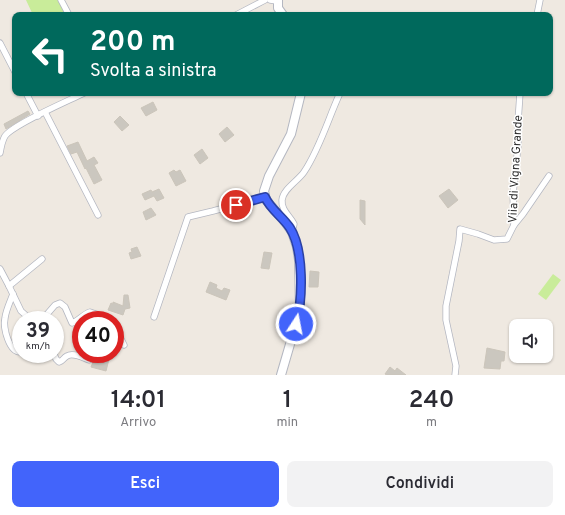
<!DOCTYPE html>
<html lang="it">
<head>
<meta charset="utf-8">
<style>
	body { margin:0; font-family:Overpass,sans-serif; background:#f2f2f3; color:#2b2b33; height:100vh; display:flex; flex-direction:column; font-size:15px; white-space:nowrap }
	* { box-sizing:border-box; margin:0 }
	p { font-size:13px; color:#7c7c81 }
	.icon { flex:none; width:22px; height:22px; fill:none; stroke:currentColor; stroke-width:2; stroke-linecap:round; stroke-linejoin:round }
	.map { position:relative; height:375px; overflow:hidden }
	.details { display:flex; flex-direction:column; background:#fff; flex:1 }
	.details>* { flex:none }
	.banner { position:absolute; left:12px; top:12px; width:541px; height:84px; border-radius:8px; box-shadow:0 1px 3px #0004; background:#00695c; color:#fff; overflow:hidden }
	.controls { position:absolute; left:509px; top:319px; display:grid; gap:8px }
	.controls a { display:grid; place-items:center; width:44px; height:44px; border-radius:8px; background:#fff; box-shadow:0 1px 3px #0004; font-size:20px }
	.speed { position:absolute; left:12px; top:311px; display:flex; gap:8px; font-size:20px; font-weight:700; text-align:center }
	.speed>* { display:grid; place-content:center; width:52px; height:52px; border-radius:50%; background:#fff; box-shadow:0 1px 3px #0004; line-height:1 }
	.speed small { font-size:10px; font-weight:400 }
	.speed .limit { border:6px solid #d22; background:#fff; color:#111 }
	.pin { position:absolute; display:grid; place-items:center; width:34px; height:34px; color:#fff; margin:-17px; border:2px solid #fff; border-radius:50%; box-shadow:0 1px 4px #0007 }
	.me { position:absolute; width:44px; margin:-22px; rotate:11deg; stroke-linejoin:round; filter:drop-shadow(0 0 3px #0008) }
	.turn { display:flex; align-items:center; gap:14px; height:84px; padding:0 12px; font-size:18px }
	.turn .icon { width:52px; height:52px; stroke-width:2.5 }
	.turn b { display:block; font-size:28px; line-height:34px }
	.eta { display:flex; justify-content:space-evenly; align-items:center; height:68px; text-align:center }
	.eta b { font-size:24px; font-weight:600; line-height:28px }
	.button { display:flex; gap:8px; margin-top:auto; padding:8px 12px }
	.button a { flex:1; height:46px; border-radius:8px; background:#4264fb; color:#fff; font-size:16px; font-weight:600; line-height:46px; text-align:center }
	.button a+a { background:#f2f2f3; color:#2b2b33 }
	.map>svg:first-child { display:block }
</style>
</head>
<body>
<div class="map">
<svg width="565" height="375" viewBox="0 0 565 375">
	<rect width="100%" height="100%" fill="#efe9e1"/>
	<g fill="#c9ec9a">
		<path d="M26 0H58L65 15H33Z"/>
		<path d="M553 274 561 280 546 300 538 294Z"/>
	</g>
	<g fill="#cbc7bf" stroke="#cbc5ba">
		<path d="M153 102 157 110 146 116 141 108Z"/>
		<path d="M28 111 30 114 6 129 4 124Z"/>
		<path d="M120 116 129 125 122 131 114 122Z"/>
		<path d="M227 127 234 135 225 142 219 134Z"/>
		<path d="M78 142 87 161 94 157 98 163 94 165 102 180 94 184 86 168 85 169 77 152 71 154 67 146Z"/>
		<path d="M202 149 208 158 200 164 194 155Z"/>
		<path d="M174 170 176 172 180 170 186 181 176 186 169 173Z"/>
		<path d="M159 189 164 198 157 201 154 196 145 200 142 194 151 190 152 192Z"/>
		<path d="M449 189 458 200 448 208 439 196Z"/>
		<path d="M360 200 365 201V225L360 219Z"/>
		<path d="M151 208 156 215 146 220 143 212Z"/>
		<path d="M137 247 141 256 131 259 129 253 132 252 131 249Z"/>
		<path d="M264 252 272 253 269 269 261 268Z"/>
		<path d="M310 271 319 272 318 287H309Z"/>
		<path d="M210 282 217 285 216 288 222 291 224 288 230 290 226 300 206 292Z"/>
		<path d="M124 295H128L130 308 125 309 123 315 108 310 111 303 113 304V302L123 306Z"/>
		<path d="M487 348 505 352 504 361H501L500 369 484 368Z"/>
		<path d="M97 356 109 359 106 371 91 367 93 362 96 363Z"/>
		<path d="M390 367 395 371 397 368 406 375H387L385 374Z"/>
	</g>
	<g fill="none" stroke-linecap="round" stroke-linejoin="round">
		<defs>
			<g id="street">
				<path d="M61 0 69 15"/>
				<path d="M270 0 277 1"/>
				<path d="M236 15 265 0"/>
				<path d="M537 15 540 0"/>
				<path d="M0 43 15 72"/>
				<path d="M26 93 38 116"/>
				<path d="M45 112 98 215"/>
				<path d="M0 153C1 147 2 141 5 136 14 124 68 101 84 93"/>
				<path d="M514 225 523 214 549 176"/>
				<path d="M292 232 294 224C290 216 281 210 282 200 283 189 298 181 304 172 320 148 328 119 340 93"/>
				<path d="M0 269 9 286 42 259"/>
				<path d="M9 286 21 311 31 320"/>
				<path d="M13 294C10 302 6 310 5 318 3 328 9 353 21 352"/>
				<path d="M154 317 188 217 213 211 265 197"/>
				<path d="M42 320 55 305 60 303 65 307 72 323C79 321 83 314 90 312L102 316 109 320"/>
				<path d="M115 327 124 345"/>
				<path d="M54 354 56 359 59 362C63 361 63 358 67 356 73 352 83 358 89 360"/>
				<path d="M455 375 456 366 446 320V306L459 241 460 229 478 234 494 240 507 239 514 225 513 194 518 146V122L520 93"/>
			</g>
			<g id="secondary">
				<path d="M278 0V8L283 15"/>
				<path d="M281 375 300 310 299 260 297 247 292 232 285 222 266 200 264 191 269 176 291 134 301 93"/>
			</g>
		</defs>
		<use href="#street" stroke="#b4b7c1" stroke-width="7"/>
		<use href="#secondary" stroke="#b4b7c1" stroke-width="10"/>
		<use href="#street" stroke="#fff" stroke-width="5.5"/>
		<use href="#secondary" stroke="#fff" stroke-width="8"/>
	</g>
	<g fill="none" stroke-linecap="round" stroke-linejoin="round">
		<defs>
			<path id="route" d="M236 205 265 197C270 209 283 217 290 228 304 250 303 299 296 324"/>
		</defs>
		<use href="#route" stroke="#2b41a3" stroke-width="10"/>
		<use href="#route" stroke="#4264fb" stroke-width="7"/>
	</g>
	<g text-anchor="middle" stroke-width="3" stroke-linejoin="round" paint-order="stroke">
		<g font-size="12" fill="#2e2e2e" stroke="#fff">
			<text transform="translate(515 169) rotate(-87)" y="4">Viia di Vigna Grande</text>
		</g>
	</g>
</svg>
<div class="controls">
<a><svg class="icon" aria-label="sound" viewBox="0 0 24 24"><path d="M4 9h4l5-4v14l-5-4H4zM17 9q2 3 0 6"/></svg></a>
</div>
<div class="speed"><div>39<small>km/h</small></div><div class="limit">40</div></div>
<div class="pin" style="left:236px;top:205px;background:#d93025"><svg class="icon" aria-label="arrive" viewBox="0 0 24 24"><path d="M6 21V4h12l-3 4 3 4H6"/></svg></div>
<svg class="me" style="left:296px;top:324px" viewBox="-20 -20 40 40"><circle r="17" fill="#4264fb" stroke="#fff" stroke-width="3"/><path d="M0-11L8 9 0 5-8 9z" fill="#fff"/></svg>
<div class="banner">
<div class="turn"><svg class="icon" aria-label="left" viewBox="0 0 24 24"><path d="M17 20v-9H6M10 6l-5 5 5 5"/></svg><div><b>200 m</b>Svolta a sinistra</div></div>
</div>
</div>
<section class="details">
<div class="eta">
<div><b>14:01</b><p>Arrivo</p></div>
<div><b>1</b><p>min</p></div>
<div><b>240</b><p>m</p></div>
</div>
<div class="button"><a>Esci</a><a>Condividi</a></div>
</section>
</body>
</html>
